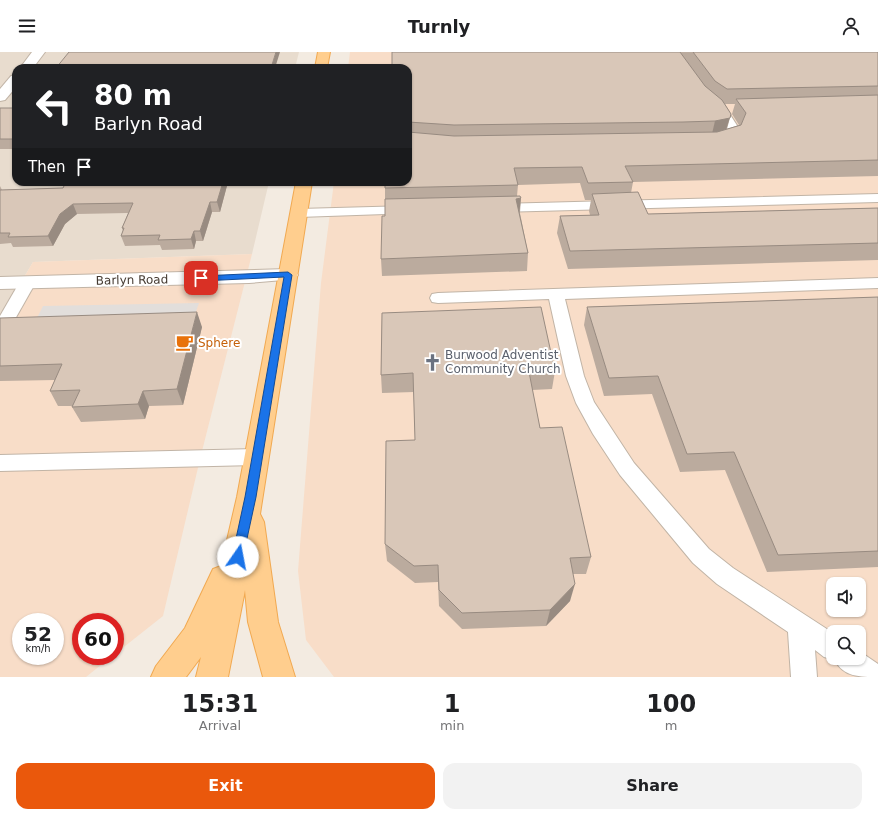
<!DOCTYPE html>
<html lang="en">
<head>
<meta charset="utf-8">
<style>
	body { margin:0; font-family:"DejaVu Sans",sans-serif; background:#f2f2f2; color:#202124; height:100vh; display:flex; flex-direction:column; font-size:15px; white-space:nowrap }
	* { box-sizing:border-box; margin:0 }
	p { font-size:13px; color:#757577 }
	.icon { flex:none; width:22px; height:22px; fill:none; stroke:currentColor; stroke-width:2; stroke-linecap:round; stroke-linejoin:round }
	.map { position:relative; height:625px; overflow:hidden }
	.drawer { display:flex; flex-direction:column; background:#fff; flex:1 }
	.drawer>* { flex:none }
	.guide { position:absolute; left:12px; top:12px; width:400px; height:122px; border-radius:12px; box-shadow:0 1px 3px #0004; background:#202124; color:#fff; overflow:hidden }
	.fabs { position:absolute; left:826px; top:525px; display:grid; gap:8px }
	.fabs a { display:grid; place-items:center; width:40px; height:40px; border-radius:8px; background:#fff; box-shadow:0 1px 3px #0004; font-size:20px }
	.speed { position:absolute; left:12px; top:561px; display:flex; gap:8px; font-size:20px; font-weight:700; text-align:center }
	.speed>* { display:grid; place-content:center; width:52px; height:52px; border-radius:50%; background:#fff; box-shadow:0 1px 3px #0004; line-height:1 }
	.speed small { font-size:10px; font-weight:400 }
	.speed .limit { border:6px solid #d22; background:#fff; color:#111 }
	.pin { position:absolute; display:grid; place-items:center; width:34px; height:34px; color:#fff; margin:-17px; border-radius:8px; box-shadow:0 2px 6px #0006 }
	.me { position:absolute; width:44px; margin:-22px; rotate:12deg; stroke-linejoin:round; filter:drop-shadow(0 0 3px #0008) }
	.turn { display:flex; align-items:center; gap:14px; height:84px; padding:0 16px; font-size:18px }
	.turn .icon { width:52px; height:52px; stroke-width:2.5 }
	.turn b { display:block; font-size:28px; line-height:34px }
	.then { display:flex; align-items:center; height:38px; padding:0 16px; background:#0003; gap:8px; font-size:15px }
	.eta { display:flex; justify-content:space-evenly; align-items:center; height:68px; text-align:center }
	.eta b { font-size:24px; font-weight:700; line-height:28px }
	.primary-button { display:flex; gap:8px; margin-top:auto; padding:8px 16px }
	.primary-button a { flex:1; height:46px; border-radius:12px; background:#ea580c; color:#fff; font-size:16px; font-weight:700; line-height:46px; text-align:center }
	.primary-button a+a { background:#f2f2f2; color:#202124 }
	header { display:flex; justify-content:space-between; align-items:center; height:52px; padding:0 16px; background:#fff; font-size:18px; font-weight:700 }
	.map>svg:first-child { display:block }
</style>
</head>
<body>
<header><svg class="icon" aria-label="menu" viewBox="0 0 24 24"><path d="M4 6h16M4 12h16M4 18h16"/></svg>Turnly<svg class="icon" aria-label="person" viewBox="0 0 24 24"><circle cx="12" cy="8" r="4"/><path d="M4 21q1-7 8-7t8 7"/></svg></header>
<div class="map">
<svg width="878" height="625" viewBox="0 0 878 625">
	<rect width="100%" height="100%" fill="#f3ebe1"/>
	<path fill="#e8dcce" d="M0 0H299L295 16H16V130H269L252 202 33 210 0 266Z"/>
	<g fill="#f8ddc8" fill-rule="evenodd">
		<path d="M350 0H878V625H334L306 588 298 519 321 231 334 130H408V16H348ZM833 532H859V558H833ZM833 580H859V606H833Z"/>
		<path d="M252 202 201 403 163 564 115 602V570H81V604H112L86 625H0V266L33 210ZM21 570H55V604H21Z"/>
	</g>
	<path fill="#e2dedb" d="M199 251 193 268 34 272 43 254Z"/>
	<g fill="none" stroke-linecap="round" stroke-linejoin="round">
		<defs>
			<g id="service">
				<path d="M713 49C726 52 733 68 740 78L735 88 719 94 713 90 715 87 726 83 728 78 719 63 707 52Z"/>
				<path d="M878 142V150L495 160 490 159 488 156 490 153 495 152Z"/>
				<path d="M409 154 414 155 416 158 414 161 299 165 294 164 292 161 294 158 299 157Z"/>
				<path d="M28 225 34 226 36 230 6 283 0 285V264L22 226Z"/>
				<path d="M878 226V236L565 247 584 324 594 350 634 411 709 497 733 516 833 581V606H859V599L878 612V625C860 625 843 625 835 608L824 605 815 598 817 625H791L788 580 717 532 693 511 620 423 593 382 576 351 566 324 549 247 438 251 432 250 430 246 432 242 438 241Z"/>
				<path d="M257 397 264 399 267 405 264 411 257 413 0 419V403Z"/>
			</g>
			<g id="minor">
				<path d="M32 0H45L33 16H20Z"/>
				<path d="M16 23V35L5 48 0 49V37L11 24Z"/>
				<path d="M288 217 295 219 298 223 295 227 249 231 0 237V225Z"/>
			</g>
			<g id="primary">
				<path d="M318 0H330L327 16H315Z"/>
				<path d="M296 130H312L260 462 264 470 278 570 295 625H263L248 570 245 538 228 625H196L201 605 186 625H151L156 614 185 576 213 517 221 514 237 445Z"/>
			</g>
		</defs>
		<use href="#service" stroke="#c1b4a6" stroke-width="2"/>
		<use href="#minor" stroke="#c1b4a6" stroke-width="2"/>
		<use href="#primary" stroke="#f1a951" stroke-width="2"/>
		<use href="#service" fill="#fff" fill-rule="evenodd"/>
		<use href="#minor" fill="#fff" fill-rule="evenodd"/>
		<use href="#primary" fill="#ffce8e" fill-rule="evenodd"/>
	</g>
	<g fill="#bbab9e" fill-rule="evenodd">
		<path d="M392 0H878V124L633 130 631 141 648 162 878 156V208L568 217 557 181 560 164 590 163 589 159 591 148H585L580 131 518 133 517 144 521 146 520 161 528 201 527 219 382 224 381 207 385 164V136L408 130V16ZM725 52H735L732 62 739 73 727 77 731 62Z"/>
		<rect x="0" y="56" width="16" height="41"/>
		<path d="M66 130H228L220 160H212L203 189H196L194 197 162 198 160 193 125 194 121 184 123 179 122 176 128 161 77 162 65 172 53 194 13 195 11 191 0 192V134L2 138 63 136Z"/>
		<path d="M878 245V515L767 520 725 418 680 420 652 342 604 344 584 273 587 255Z"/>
		<path d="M382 261 555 319 552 337 532 338 540 376 591 505 586 522H573L570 549 546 574 462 577 439 554 438 530 415 531 387 509 385 492 415 388 414 340 382 341 381 323Z"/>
		<path d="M0 266 202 275 183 353 149 354 145 367 81 370 72 355 73 354H58L50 339 55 328 0 329Z"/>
	</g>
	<g fill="#988b81">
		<path d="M276 0H280L275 16H271Z"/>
		<path d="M731 62 726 78 711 86 715 69Z"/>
		<path d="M223 130H228L220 160 217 150Z"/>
		<path d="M521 146 519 163 516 147Z"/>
		<path d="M210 150 212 160 203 189 200 179Z"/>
		<path d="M73 152 77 162 65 172 53 194 48 184 60 162Z"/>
		<path d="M194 179 196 189 194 197 191 187Z"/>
		<path d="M197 260 202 275 183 353 177 337Z"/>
		<path d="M143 339 149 354 145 367 138 352Z"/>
		<path d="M575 532 570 549 546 574 550 558Z"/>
	</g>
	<g fill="#d9c7b8" stroke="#988b81">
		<path d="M69 0H276L271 16H56Z"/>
		<path d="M392 0H680L705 34 722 48 731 62 730 66 715 69 683 70 454 73 408 70V16H392Z"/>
		<path d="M693 0H878V34L727 37 715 29Z"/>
		<path d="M878 43V108L625 114 633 130 588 131 582 115 514 116 518 133 385 136V130H408V80L454 84 717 80 741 73 746 61 736 47Z"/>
		<rect x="0" y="56" width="16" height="31"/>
		<path d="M66 130H223L217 150H210L200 179H194L191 187 158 188 160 183 121 184 124 176H122L133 151 73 152 60 162 48 184 8 185 10 181H0V138L63 136Z"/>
		<path d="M638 140 648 162 878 156V191L570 199 560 164 599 163 592 142Z"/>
		<path d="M520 144 521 146 516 147 528 201 381 207 382 164H385V147Z"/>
		<path d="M878 245V499L778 503 734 400 687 402 658 324 609 326 587 255Z"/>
		<path d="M541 255 555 319 529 320 540 376 562 375 591 505 570 506 575 532 550 558 462 561 439 538 438 513 414 514 385 492 386 389 415 388 413 321 381 323 382 261Z"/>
		<path d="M197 260 177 337 143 339 138 352 72 355 80 338 50 339 62 312 0 314V266Z"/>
	</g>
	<path fill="#1a73e8" stroke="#114b97" d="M288 220 292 223 256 445 243 505 242 509 238 510 234 509 232 505 245 445 284 225 201 229 197 226 201 224Z"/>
	<defs>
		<symbol id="cafe-bare" viewBox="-9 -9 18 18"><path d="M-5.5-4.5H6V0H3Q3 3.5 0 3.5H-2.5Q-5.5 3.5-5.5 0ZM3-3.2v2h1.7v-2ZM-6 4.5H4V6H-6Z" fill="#e8710a" stroke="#fff" stroke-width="2.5" paint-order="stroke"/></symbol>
		<symbol id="church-bare" viewBox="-9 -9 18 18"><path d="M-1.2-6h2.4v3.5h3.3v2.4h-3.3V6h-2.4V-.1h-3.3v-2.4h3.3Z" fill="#6b7280" stroke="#fff" stroke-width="2.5" paint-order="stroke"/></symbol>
	</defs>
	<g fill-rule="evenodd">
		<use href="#cafe-bare" x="172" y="278" width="25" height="25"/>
		<use href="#church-bare" x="420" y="298" width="25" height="25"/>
	</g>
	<g text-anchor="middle" stroke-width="4" stroke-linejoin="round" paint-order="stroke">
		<g font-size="12" fill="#443a31" stroke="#fff">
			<text transform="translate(132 228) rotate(-1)" y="4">Barlyn Road</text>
		</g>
		<g font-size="12" fill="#c56008" stroke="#fff" text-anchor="start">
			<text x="198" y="295">Sphere</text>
		</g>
		<g font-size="12" fill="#5b616d" stroke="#fff" text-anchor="start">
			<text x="445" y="307">Burwood Adventist<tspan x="445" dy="14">Community Church</tspan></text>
		</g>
	</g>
</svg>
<div class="fabs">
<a><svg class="icon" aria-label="sound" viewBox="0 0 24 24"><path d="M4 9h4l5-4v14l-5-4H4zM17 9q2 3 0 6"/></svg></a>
<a><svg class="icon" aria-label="search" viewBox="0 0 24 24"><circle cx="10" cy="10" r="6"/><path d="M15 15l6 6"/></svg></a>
</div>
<div class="speed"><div>52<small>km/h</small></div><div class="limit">60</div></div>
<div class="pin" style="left:201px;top:226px;background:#d93025"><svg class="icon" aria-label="arrive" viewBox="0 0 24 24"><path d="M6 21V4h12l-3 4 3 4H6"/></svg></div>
<svg class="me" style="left:238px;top:505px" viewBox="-20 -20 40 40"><circle r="19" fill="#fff"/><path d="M0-13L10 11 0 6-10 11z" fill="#1a73e8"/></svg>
<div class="guide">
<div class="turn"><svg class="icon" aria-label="left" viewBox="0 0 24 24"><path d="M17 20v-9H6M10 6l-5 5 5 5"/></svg><div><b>80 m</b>Barlyn Road</div></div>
<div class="then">Then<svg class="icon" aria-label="arrive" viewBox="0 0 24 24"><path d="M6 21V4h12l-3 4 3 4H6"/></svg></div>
</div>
</div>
<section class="drawer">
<div class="eta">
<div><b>15:31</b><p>Arrival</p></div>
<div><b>1</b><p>min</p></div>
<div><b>100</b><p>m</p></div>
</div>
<div class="primary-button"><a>Exit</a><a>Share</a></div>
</section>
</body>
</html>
